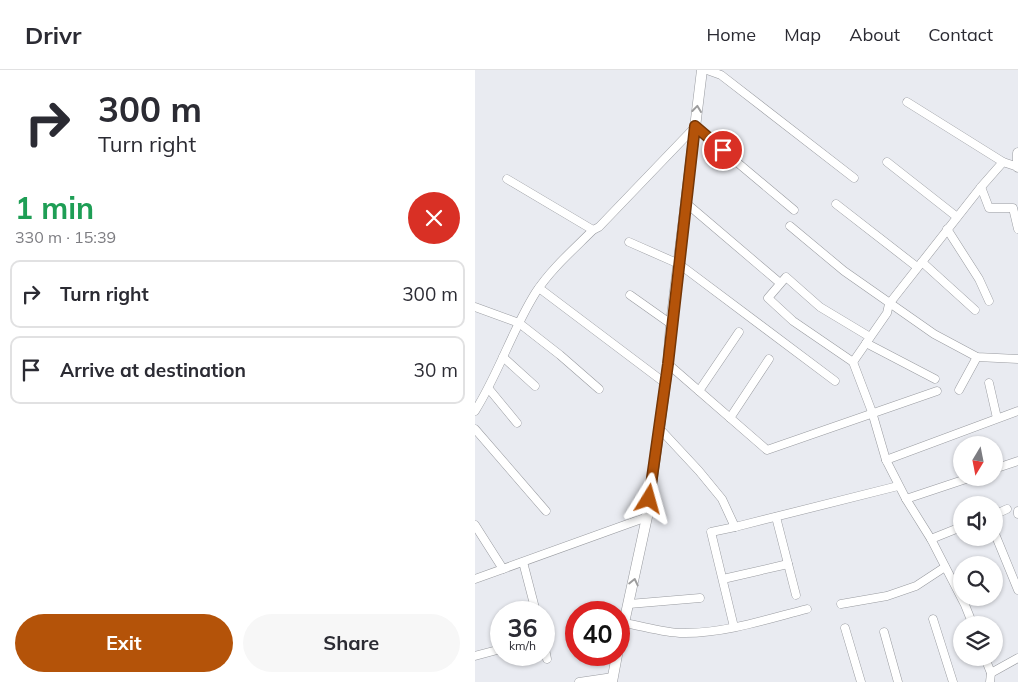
<!DOCTYPE html>
<html lang="en">
<head>
<meta charset="utf-8">
<style>
	body { margin:0; font-family:Mulish,sans-serif; background:#f7f7f7; color:#2b2b33; height:100vh; display:flex; flex-direction:column; font-size:19px; white-space:nowrap }
	* { box-sizing:border-box; margin:0 }
	p { font-size:16px; color:#7c7c81 }
	.icon { flex:none; width:28px; height:28px; fill:none; stroke:currentColor; stroke-width:2; stroke-linecap:round; stroke-linejoin:round }
	.map { position:relative; flex:1; overflow:hidden }
	.side { display:flex; flex-direction:column; background:#fff; width:475px }
	.side>* { flex:none }
	.top-card { background:#fff; color:#2b2b33; overflow:hidden }
	.needle { width:32px; rotate:190deg }
	.fabs { position:absolute; left:478px; top:366px; display:grid; gap:10px }
	.fabs a { display:grid; place-items:center; width:50px; height:50px; border-radius:50%; background:#fff; box-shadow:0 1px 4px #0004; font-size:25px }
	.speed { position:absolute; left:15px; top:531px; display:flex; gap:10px; font-size:25px; font-weight:700; text-align:center }
	.speed>* { display:grid; place-content:center; width:65px; height:65px; border-radius:50%; background:#fff; box-shadow:0 1px 4px #0004; line-height:1 }
	.speed small { font-size:12px; font-weight:400 }
	.speed .limit { border:8px solid #d22; background:#fff; color:#111 }
	.pin { position:absolute; display:grid; place-items:center; width:42px; height:42px; color:#fff; margin:-21px; border:2px solid #fff; border-radius:50%; box-shadow:0 1px 5px #0007 }
	.me { position:absolute; width:55px; margin:-28px; rotate:8deg; stroke-linejoin:round; filter:drop-shadow(0 0 4px #0008) }
	.turn { display:flex; align-items:center; gap:18px; height:105px; padding:0 15px; font-size:22px }
	.turn .icon { width:65px; height:65px; stroke-width:2.5 }
	.turn b { display:block; font-size:35px; line-height:42px }
	.round { display:grid; place-items:center; flex:none; width:52px; height:52px; border-radius:26px; background:#f7f7f7 }
	.head { display:flex; align-items:center; justify-content:space-between; height:85px; padding:0 15px }
	h1 { font-size:30px; font-weight:700; line-height:38px; color:#1e9e55 }
	.action { display:flex; gap:10px; margin-top:auto; padding:10px 15px }
	.action a { flex:1; height:58px; border-radius:30px; background:#b45309; color:#fff; font-size:20px; font-weight:700; line-height:58px; text-align:center }
	.action a+a { background:#f7f7f7; color:#2b2b33 }
	ul { padding:0; list-style:none }
	li { display:flex; align-items:center; gap:15px; height:68px; margin:0 10px 8px; padding:0 5px; border:2px solid #e1e1e2; border-radius:10px }
	li div { flex:1 }
	li b { display:block; font-size:19px }
	li em { font-style:normal }
	header { display:flex; align-items:center; gap:30px; box-sizing:border-box; height:70px; padding:0 25px; background:#fff; border-bottom:1px solid #e1e1e2 }
	header strong { font-size:24px }
	nav { display:flex; gap:28px; margin-inline-start:auto; font-size:18px }
	main { display:flex; flex:1; min-height:0 }
	.map>svg:first-child { display:block }
</style>
</head>
<body>
<header>
<strong>Drivr</strong>
<nav><a>Home</a><a>Map</a><a>About</a><a>Contact</a></nav>
</header>
<main>
<section class="side">
<div class="top-card">
<div class="turn"><svg class="icon" aria-label="right" viewBox="0 0 24 24"><path d="M7 20v-9h11M14 6l5 5-5 5"/></svg><div><b>300 m</b>Turn right</div></div>
</div>
<div class="head"><div><h1>1 min</h1><p>330 m · 15:39</p></div><a class="round" style="background:#d93025;color:#fff"><svg class="icon" aria-label="close" viewBox="0 0 24 24"><path d="M6 6l12 12M18 6L6 18"/></svg></a></div>
<ul>
<li><svg class="icon" aria-label="right" viewBox="0 0 24 24"><path d="M7 20v-9h11M14 6l5 5-5 5"/></svg><div><b>Turn right</b></div><em>300 m</em></li>
<li><svg class="icon" aria-label="arrive" viewBox="0 0 24 24"><path d="M6 21V4h12l-3 4 3 4H6"/></svg><div><b>Arrive at destination</b></div><em>30 m</em></li>
</ul>
<div class="action"><a>Exit</a><a>Share</a></div>
</section>
<div class="map">
<svg width="543" height="612" viewBox="0 0 543 612">
	<rect width="100%" height="100%" fill="#e9ebf1"/>
	<g fill="none" stroke-linecap="round" stroke-linejoin="round">
		<defs>
			<g id="minor">
				<path d="M232 0 246 5 379 108"/>
				<path d="M432 32 528 92"/>
				<path d="M412 92 482 147"/>
				<path d="M32 109 118 160 124 157 220 57 319 140"/>
				<path d="M506 117 514 138H538L543 159"/>
				<path d="M211 133 305 213"/>
				<path d="M361 134 442 197"/>
				<path d="M315 156 369 201 459 264 502 287 543 289"/>
				<path d="M472 159 504 209 514 231"/>
				<path d="M154 172 204 194 360 311"/>
				<path d="M447 192 500 240"/>
				<path d="M64 218 190 313"/>
				<path d="M155 225 196 254"/>
				<path d="M0 237 44 253 85 285 124 319"/>
				<path d="M395 267 345 237 311 207 293 228 318 251 378 292 397 342 411 390 431 429 456 469 490 535 498 555"/>
				<path d="M391 273 460 309"/>
				<path d="M28 287 60 316"/>
				<path d="M378 292 412 243 414 234 506 117 528 92 543 97"/>
				<path d="M193 294 292 380 462 321"/>
				<path d="M514 313 522 348"/>
				<path d="M14 319 42 353"/>
				<path d="M484 320 502 287"/>
				<path d="M224 321 264 262"/>
				<path d="M0 341C24 303 37 260 61 222 76 199 98 180 118 160"/>
				<path d="M255 348 294 289"/>
				<path d="M184 358 224 401 247 429 260 457 423 416"/>
				<path d="M0 359 71 441"/>
				<path d="M411 390 543 341"/>
				<path d="M519 399 543 391"/>
				<path d="M431 429 494 408"/>
				<path d="M543 441V444"/>
				<path d="M519 445 532 439"/>
				<path d="M301 447 321 525"/>
				<path d="M0 455 28 499"/>
				<path d="M520 464 543 520"/>
				<path d="M456 469 486 457"/>
				<path d="M48 492 61 542"/>
				<path d="M0 509 172 447"/>
				<path d="M248 509 313 494"/>
				<path d="M154 534 225 528"/>
				<path d="M366 534 412 526 441 516 470 497"/>
				<path d="M458 549 478 612"/>
				<path d="M149 553C168 556 192 564 210 563 251 563 293 549 332 539"/>
				<path d="M259 557 236 462 260 457"/>
				<path d="M370 558 386 612"/>
				<path d="M409 562 423 612"/>
				<path d="M69 574 72 589"/>
				<path d="M0 586 26 579"/>
				<path d="M510 588 516 603"/>
				<path d="M104 612 138 607"/>
				<path d="M515 612 516 603 543 588"/>
			</g>
			<g id="tertiary">
				<path d="M543 83V97"/>
				<path d="M144 576 172 447 193 294 196 254 227 0"/>
				<path d="M137 612 142 585"/>
			</g>
		</defs>
		<use href="#minor" stroke="#999ba0" stroke-width="9"/>
		<use href="#tertiary" stroke="#999ba0" stroke-width="11"/>
		<use href="#minor" stroke="#fff" stroke-width="8"/>
		<use href="#tertiary" stroke="#fff" stroke-width="10"/>
	</g>
	<defs><path id="oneway-chevron" d="M-2-3.5L2.5 0L-2 3.5" fill="none" stroke-width="1.6" stroke-linecap="round" stroke-linejoin="round" transform="scale(1.25)"/></defs>
	<g stroke="#9c9c9d">
		<use href="#oneway-chevron" transform="translate(222 39) rotate(-83)"/>
		<use href="#oneway-chevron" transform="translate(159 512) rotate(-77)"/>
	</g>
	<g fill="none" stroke-linecap="round" stroke-linejoin="round">
		<defs>
			<path id="route" d="M174 429 193 294 220 56 248 80"/>
		</defs>
		<use href="#route" stroke="#753606" stroke-width="12"/>
		<use href="#route" stroke="#b45309" stroke-width="9"/>
	</g>
</svg>
<div class="fabs">
<a><svg class="needle" viewBox="-14 -14 28 28"><path d="M0-13l5 13h-10z" fill="#e53935"/><path d="M0 13l5-13h-10z" fill="#7c7c81"/></svg></a>
<a><svg class="icon" aria-label="sound" viewBox="0 0 24 24"><path d="M4 9h4l5-4v14l-5-4H4zM17 9q2 3 0 6"/></svg></a>
<a><svg class="icon" aria-label="search" viewBox="0 0 24 24"><circle cx="10" cy="10" r="6"/><path d="M15 15l6 6"/></svg></a>
<a><svg class="icon" aria-label="layers" viewBox="0 0 24 24"><path d="M12 4l9 5-9 5-9-5zM3 14l9 5 9-5"/></svg></a>
</div>
<div class="speed"><div>36<small>km/h</small></div><div class="limit">40</div></div>
<div class="pin" style="left:248px;top:80px;background:#d93025"><svg class="icon" aria-label="arrive" viewBox="0 0 24 24"><path d="M6 21V4h12l-3 4 3 4H6"/></svg></div>
<svg class="me" style="left:174px;top:429px" viewBox="-20 -20 40 40"><path d="M0-17L14 15 0 8-14 15z" fill="#b45309" stroke="#fff" stroke-width="4"/></svg>
</div>
</main>
</body>
</html>
